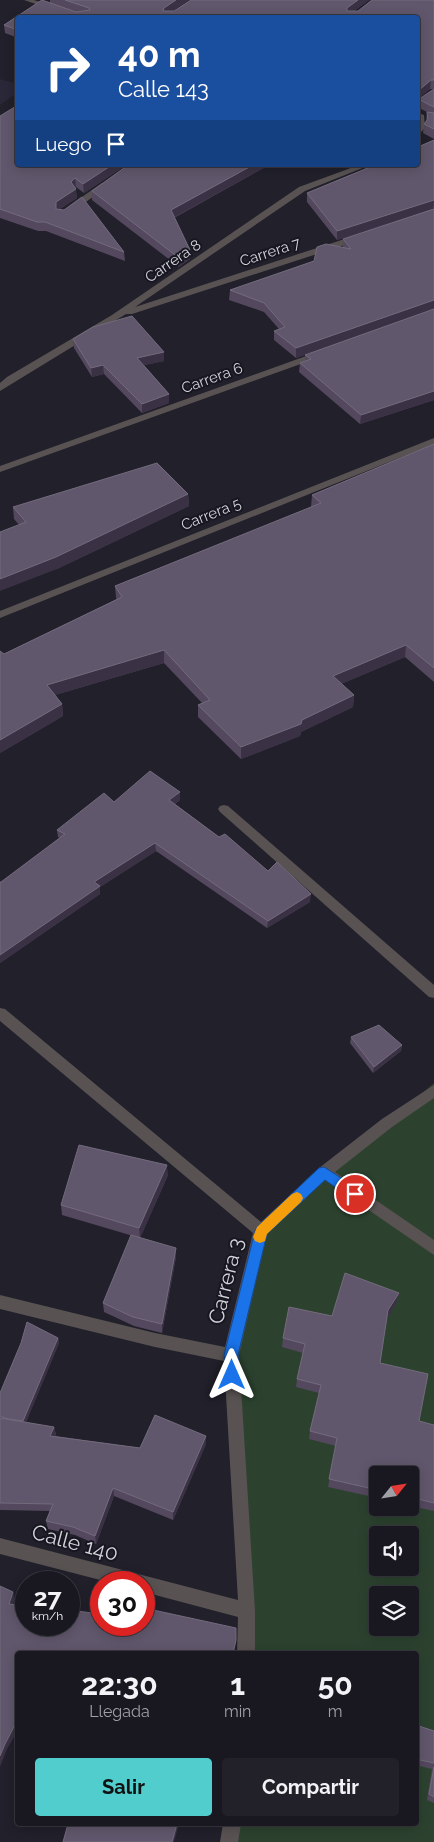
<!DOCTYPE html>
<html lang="es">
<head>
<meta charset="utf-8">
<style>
	body { margin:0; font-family:Raleway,sans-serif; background:#222129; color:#f1f3f6; height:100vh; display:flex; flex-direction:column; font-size:19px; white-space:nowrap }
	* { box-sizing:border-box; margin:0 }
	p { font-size:16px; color:#9fa0a5 }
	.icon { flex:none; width:28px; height:28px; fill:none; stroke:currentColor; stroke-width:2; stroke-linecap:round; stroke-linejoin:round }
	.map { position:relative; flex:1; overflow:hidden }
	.panel { position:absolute; left:15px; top:1651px; width:404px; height:175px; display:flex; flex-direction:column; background:#191820; border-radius:5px; box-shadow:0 2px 12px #0003,0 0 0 1px #37373e }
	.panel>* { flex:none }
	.hud { position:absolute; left:15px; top:15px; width:405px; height:152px; border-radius:5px; box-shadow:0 2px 12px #0003,0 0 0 1px #37373e; background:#1a4fa0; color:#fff; overflow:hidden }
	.needle { width:32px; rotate:60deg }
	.fabs { position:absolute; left:369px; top:1466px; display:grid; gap:10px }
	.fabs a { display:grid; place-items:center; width:50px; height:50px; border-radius:5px; background:#191820; box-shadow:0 2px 12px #0003,0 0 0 1px #37373e; font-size:25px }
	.speed { position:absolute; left:15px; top:1571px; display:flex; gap:10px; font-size:25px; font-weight:700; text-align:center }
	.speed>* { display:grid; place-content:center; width:65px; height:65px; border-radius:50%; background:#191820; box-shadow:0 2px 12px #0003,0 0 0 1px #37373e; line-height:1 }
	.speed small { font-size:12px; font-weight:400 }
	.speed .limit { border:8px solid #d22; background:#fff; color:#111 }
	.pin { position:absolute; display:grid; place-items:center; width:42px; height:42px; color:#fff; margin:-21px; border:2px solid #fff; border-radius:50%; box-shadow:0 1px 5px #0007 }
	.me { position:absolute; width:55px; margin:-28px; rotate:0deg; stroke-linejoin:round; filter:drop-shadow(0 0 4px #0008) }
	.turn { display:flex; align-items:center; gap:18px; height:105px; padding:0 20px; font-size:22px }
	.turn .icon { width:65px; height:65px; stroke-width:2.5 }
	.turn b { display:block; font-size:35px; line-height:42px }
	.then { display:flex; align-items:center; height:48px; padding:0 20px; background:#0003; gap:10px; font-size:19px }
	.eta { display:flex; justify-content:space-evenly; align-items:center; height:85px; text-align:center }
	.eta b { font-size:30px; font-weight:700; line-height:35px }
	.primary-button { display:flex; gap:10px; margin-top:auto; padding:10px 20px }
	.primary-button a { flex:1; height:58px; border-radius:5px; background:#52cdce; color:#111; font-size:20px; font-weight:700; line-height:58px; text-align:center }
	.primary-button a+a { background:#222129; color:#f1f3f6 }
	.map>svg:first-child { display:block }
</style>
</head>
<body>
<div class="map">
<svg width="434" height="1842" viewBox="0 0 434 1842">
	<rect width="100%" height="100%" fill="#21202b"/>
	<path fill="#292738" d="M0 79 18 84 17 93 0 105Z"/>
	<path fill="#2c422f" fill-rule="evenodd" d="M434 1083V1842H229L232 1824H416V1654H246L231 1355 261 1231ZM378 1475H410V1508H378ZM378 1535H410V1568H378ZM378 1595H410V1628H378Z"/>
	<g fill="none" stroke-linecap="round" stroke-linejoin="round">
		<g fill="#595252" fill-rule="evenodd">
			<path d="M24 0H34L89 18H77Z"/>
			<path d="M418 113 424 115 425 128 418 135Z"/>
			<path d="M359 165H370L305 191 135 307 354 236H360V240L132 314H126L0 391V383L7 377 112 315 299 187Z"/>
			<path d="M102 183 109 185 75 210H69V206Z"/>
			<path d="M320 351 323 352V356L0 472V466Z"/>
			<path d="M434 438V444L0 618V611Z"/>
			<path d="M224 805 228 806 434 985V998L429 997 220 812 218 809 220 806Z"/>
			<path d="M0 1008 5 1009 261 1222 319 1168 382 1119 434 1085V1098L392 1127 335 1172 434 1240V1255L325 1180 267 1234 239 1355 255 1611V1654H237L238 1617 144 1592V1582H108L0 1554V1538L238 1600 224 1361 155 1347 0 1309V1295L155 1333 225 1347 253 1233 0 1021Z"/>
			<path d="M223 1824H241L238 1842H220Z"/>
		</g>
	</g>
	<g fill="#54485e">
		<path d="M42 0 50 3V0H189L172 11H174L191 0H369L354 11H358L372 0H434V89H430L418 98 419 99 434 89V139L423 133 424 124 426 121 427 112 419 108 418 109V18H18V38L5 33 4 25Z"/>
		<path d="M0 116 18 165H126L84 193 76 187 75 188 77 198 60 209 124 252 125 261 46 231H38L0 218Z"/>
		<path d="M434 140V309L296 358 274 340V331L279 329 264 312 229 300 230 290 314 261 343 247V239L415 215 337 240 307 202V193Z"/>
		<path d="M128 165H269L174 218 190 250V259L179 267 92 200V191Z"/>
		<path d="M434 309V400L360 424 299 372 300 363 305 361V355Z"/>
		<path d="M73 339 164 352V361L144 365 169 394V403L142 413 104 374 92 377 74 348Z"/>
		<path d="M434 444V682L405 657 341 684 354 695 353 707 301 732 300 736 241 759 198 717V705L202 703 164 663 55 695 62 704 63 716 0 753V651L4 654 117 599 116 598 115 586 311 507 312 495Z"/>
		<path d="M188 494 189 506 57 569 14 519 13 507Z"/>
		<path d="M180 792V800L175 804 219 837 268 871 310 902 267 928 156 851 100 887V894L0 963V882H1L60 838 58 837 57 830 114 802Z"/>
		<path d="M351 1037 402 1045 401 1051 373 1073 350 1043Z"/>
		<path d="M168 1175 140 1238 62 1215 61 1205Z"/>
		<path d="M176 1257 162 1333 134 1326 104 1312 103 1303Z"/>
		<path d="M399 1293 397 1302 387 1318 380 1363 419 1421 434 1425V1511L410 1506V1475H378V1498L328 1487 336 1446 309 1439 310 1431 319 1393 296 1387 297 1379 303 1353 282 1347 283 1338 332 1316Z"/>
		<path d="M58 1338 59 1343 26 1422 54 1427 56 1435 55 1436 140 1448 206 1436V1444L173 1520 114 1496 96 1544 75 1535 48 1529 46 1521 50 1511 0 1510V1393Z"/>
		<path d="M416 1725 434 1731V1803L427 1800 432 1769 416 1765Z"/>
	</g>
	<g fill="#3a3244">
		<path d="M176 0H189L164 16V18V8Z"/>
		<path d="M358 0H369L347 16V8Z"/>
		<path d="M431 80 430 89 418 99V91Z"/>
		<path d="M420 100 419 108 418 109V101Z"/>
		<path d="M112 165H126L84 193 83 184Z"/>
		<path d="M253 165H269L171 219V210Z"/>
		<path d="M75 178 76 187 72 191 71 182Z"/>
		<path d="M76 189 77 198 57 211 56 209V202Z"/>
		<path d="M434 200 433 209 337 240V231Z"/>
		<path d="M190 250V259L179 267V258Z"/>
		<path d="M434 300V309L296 358V348Z"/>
		<path d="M164 352V361L137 367V358Z"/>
		<path d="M103 365 104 374 92 377 91 368Z"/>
		<path d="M434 391V400L360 424 361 415Z"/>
		<path d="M169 394V403L142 413V404Z"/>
		<path d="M188 494 189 506 57 569 0 591V579Z"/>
		<path d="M406 645 405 657 332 688 333 676Z"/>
		<path d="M164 650V663L48 697 47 685Z"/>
		<path d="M354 695 353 707 301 732 300 736 241 759V747L302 720Z"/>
		<path d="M62 704 63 716 0 753V740Z"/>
		<path d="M180 792V800L170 808 169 800Z"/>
		<path d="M155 843 156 851 100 887V894L0 963V955L94 882Z"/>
		<path d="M311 894 310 902 267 928 268 921Z"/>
		<path d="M402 1045 401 1051 373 1073 374 1067Z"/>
		<path d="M167 1165 168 1175 140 1238 139 1228Z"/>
		<path d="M176 1248V1257L162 1333V1324Z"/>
		<path d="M399 1293 397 1302 387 1319 388 1310Z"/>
		<path d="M58 1338 59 1343 23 1429 22 1424Z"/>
		<path d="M54 1427 56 1435 51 1444 50 1436Z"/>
		<path d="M206 1436V1444L173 1520V1512Z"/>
		<path d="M113 1488 114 1496 96 1544 95 1536Z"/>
		<path d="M13 1592 15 1599 11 1611 9 1604Z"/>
		<path d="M18 1719V1730L7 1749 0 1767V1756L5 1744Z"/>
		<path d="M177 1824H179L174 1842H172Z"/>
	</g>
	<g fill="#61576c" stroke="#736b7d">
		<path d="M42 0 76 12 90 10 89 8 65 0H176L164 8 163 11H174L191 0H358L347 8V11H358L372 0H434V80H431L418 91 419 99 434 89V107L420 100 418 101V18H18V30L4 25Z"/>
		<path d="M18 105V165H112L83 184 75 178 71 182 76 189 56 202V209L64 210 82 197 124 252 45 222H37L0 209V116Z"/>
		<path d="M427 112 434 113V129L424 124 428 119Z"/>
		<path d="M434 140V200L337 231 307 193 375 165H418V147Z"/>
		<path d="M128 165H253L171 210 190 250 179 258 92 191Z"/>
		<path d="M434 209V300L296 348 274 331 285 327 264 303 230 290 314 261 317 247 326 244 351 249 343 239Z"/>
		<path d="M434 309V391L361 415 300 363 311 359 305 355Z"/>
		<path d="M132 316 164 352 137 358 169 394 142 404 103 365 91 368 73 339 93 327Z"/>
		<path d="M434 444V668L406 645 333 676 354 695 302 720 301 724 241 747 198 705 210 700 164 650 47 685 62 704 0 740V651L4 654 122 597 115 586 321 503 312 495Z"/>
		<path d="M157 463 188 494 56 557 0 579V532L26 522 13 507Z"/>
		<path d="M150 771 180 792 169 800 219 837 225 834 268 871 277 862 311 894 268 921 155 843 94 882 100 886 0 955V882H1L65 834 57 830 104 793 114 802Z"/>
		<path d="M379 1025 402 1045 374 1067 351 1037Z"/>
		<path d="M79 1145 167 1165 139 1228 61 1205Z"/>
		<path d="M131 1235 176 1248 162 1324 133 1317 103 1303Z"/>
		<path d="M345 1273 399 1293 388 1310 380 1363 428 1374 419 1421 434 1425V1503L410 1497V1475H378V1490L329 1479 337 1438 310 1431 321 1385 297 1379 305 1344 283 1338 289 1307 332 1316Z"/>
		<path d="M27 1322 58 1338 23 1421 8 1419 0 1416V1393L21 1343Z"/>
		<path d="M155 1415 206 1436 173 1512 113 1488 95 1536 73 1527 46 1521 53 1504 0 1503V1418L54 1427 50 1436 140 1448Z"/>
		<path d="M0 1586 13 1592 9 1604 26 1606V1625H69V1610L100 1614 101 1608V1625H144V1608L236 1628V1640L233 1654H18V1719L5 1744 0 1756Z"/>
		<path d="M416 1725 434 1731V1763L416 1759Z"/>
		<path d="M434 1767V1797L429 1794Z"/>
		<path d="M68 1824H177L172 1842H63Z"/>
	</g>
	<path fill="#1a73e8" stroke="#114b97" d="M324 1167 360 1190 362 1194 360 1198 355 1199 351 1198 325 1180 267 1234 238 1355 239 1375 237 1379 232 1381 227 1379 224 1355 255 1231 257 1227 319 1168Z"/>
	<path fill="#f59e0b" d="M297 1192 301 1194 303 1198 301 1202 267 1234 265 1241 260 1243 255 1241 253 1237 257 1227 292 1194Z"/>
	<g text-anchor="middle" stroke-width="4" stroke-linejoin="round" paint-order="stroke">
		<g font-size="15" fill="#d3d3da" stroke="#181721">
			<text transform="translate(270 252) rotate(-18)" y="5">Carrera 7</text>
			<text transform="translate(173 261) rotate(-34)" y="5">Carrera 8</text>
			<text transform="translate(212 378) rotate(-20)" y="5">Carrera 6</text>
			<text transform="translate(211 514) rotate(-22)" y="5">Carrera 5</text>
		</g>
		<g font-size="21" fill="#d3d3da" stroke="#181721">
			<text transform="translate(226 1281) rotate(-76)" y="7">Carrera 3</text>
			<text transform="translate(75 1543) rotate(15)" y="7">Calle 140</text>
		</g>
	</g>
</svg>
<div class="fabs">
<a><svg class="needle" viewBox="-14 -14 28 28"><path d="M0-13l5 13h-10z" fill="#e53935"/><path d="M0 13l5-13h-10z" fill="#9fa0a5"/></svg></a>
<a><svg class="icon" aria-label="sound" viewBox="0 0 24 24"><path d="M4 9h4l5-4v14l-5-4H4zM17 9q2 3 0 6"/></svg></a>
<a><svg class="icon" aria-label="layers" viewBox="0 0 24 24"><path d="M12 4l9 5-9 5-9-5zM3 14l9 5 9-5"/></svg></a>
</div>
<div class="speed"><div>27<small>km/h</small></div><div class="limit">30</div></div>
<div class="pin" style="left:355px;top:1194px;background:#d93025"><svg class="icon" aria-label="arrive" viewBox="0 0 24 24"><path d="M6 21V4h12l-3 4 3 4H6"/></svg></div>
<svg class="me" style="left:232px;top:1375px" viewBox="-20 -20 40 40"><path d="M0-17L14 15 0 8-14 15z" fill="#1a73e8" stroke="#fff" stroke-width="4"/></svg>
<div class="hud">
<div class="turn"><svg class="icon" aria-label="right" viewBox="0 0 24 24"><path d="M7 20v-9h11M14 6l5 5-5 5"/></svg><div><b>40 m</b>Calle 143</div></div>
<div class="then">Luego<svg class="icon" aria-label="arrive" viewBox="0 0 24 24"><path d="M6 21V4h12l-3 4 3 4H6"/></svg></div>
</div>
<section class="panel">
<div class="eta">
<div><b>22:30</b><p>Llegada</p></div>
<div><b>1</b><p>min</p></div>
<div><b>50</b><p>m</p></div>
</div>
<div class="primary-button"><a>Salir</a><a>Compartir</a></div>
</section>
</div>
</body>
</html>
